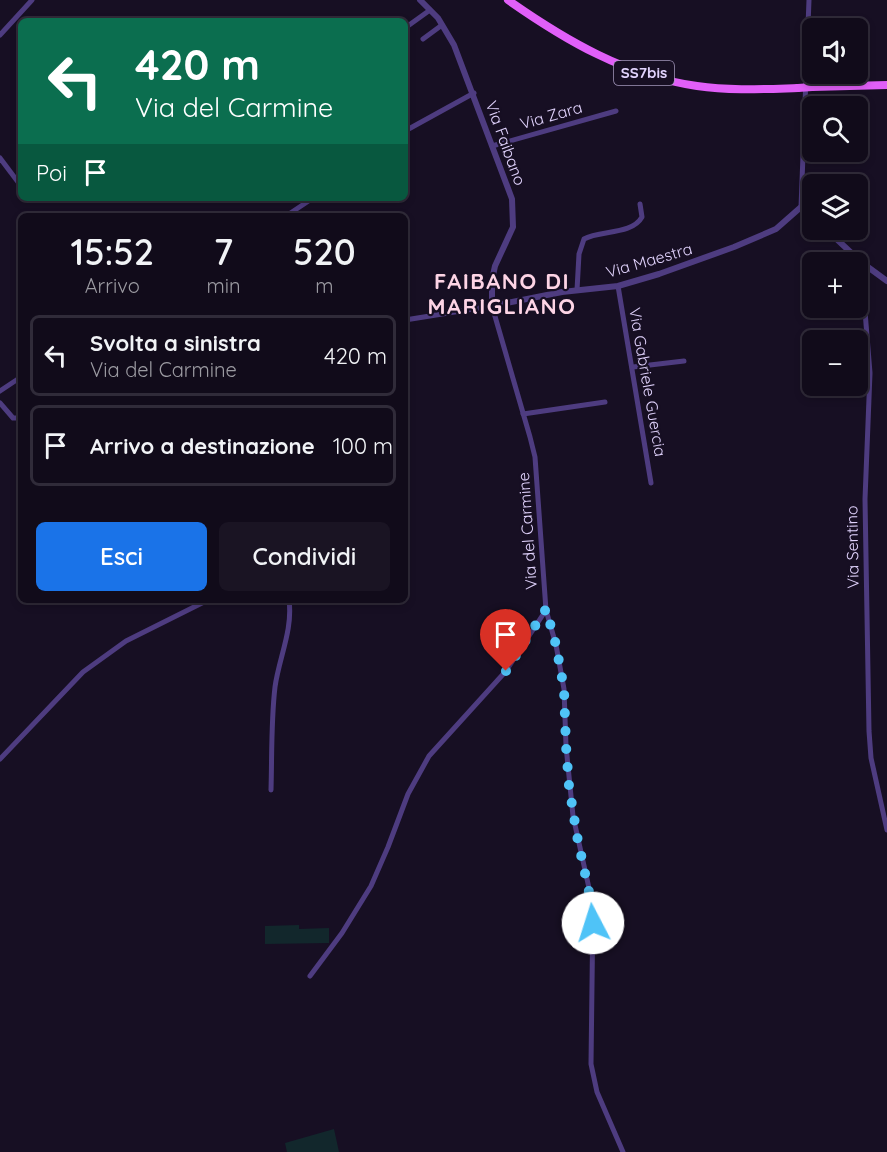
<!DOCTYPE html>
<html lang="it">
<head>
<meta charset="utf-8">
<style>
	body { margin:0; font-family:Quicksand,sans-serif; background:#1a1423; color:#f1f3f6; height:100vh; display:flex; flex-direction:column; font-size:22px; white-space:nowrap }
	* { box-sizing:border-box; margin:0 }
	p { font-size:20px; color:#9c9ba2 }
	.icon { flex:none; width:33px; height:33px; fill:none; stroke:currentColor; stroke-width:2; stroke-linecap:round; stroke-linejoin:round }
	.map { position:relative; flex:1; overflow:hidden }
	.panel { position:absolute; left:18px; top:213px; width:390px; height:390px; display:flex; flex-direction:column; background:#110b1a; border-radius:9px; box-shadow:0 3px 9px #0003,0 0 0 2px #302b39 }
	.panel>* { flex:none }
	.banner { position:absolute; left:18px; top:18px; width:390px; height:183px; border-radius:9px; box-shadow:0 3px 9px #0003,0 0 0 2px #302b39; background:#0b6e4f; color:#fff; overflow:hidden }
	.tools { position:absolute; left:802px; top:18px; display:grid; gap:12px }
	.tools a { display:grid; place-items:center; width:66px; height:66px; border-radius:9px; background:#110b1a; box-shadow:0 3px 9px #0003,0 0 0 2px #302b39; font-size:30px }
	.pin { position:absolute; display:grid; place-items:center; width:51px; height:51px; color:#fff; margin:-62px -26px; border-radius:50% 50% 50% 0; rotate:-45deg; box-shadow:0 0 6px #0007 }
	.pin .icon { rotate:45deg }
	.me { position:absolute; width:66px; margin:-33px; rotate:355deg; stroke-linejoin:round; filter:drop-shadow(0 0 4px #0008) }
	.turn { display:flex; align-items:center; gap:21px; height:126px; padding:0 18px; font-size:27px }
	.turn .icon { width:78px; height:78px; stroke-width:2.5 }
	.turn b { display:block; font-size:42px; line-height:51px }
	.then { display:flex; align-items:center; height:57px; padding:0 18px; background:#0003; gap:12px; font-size:22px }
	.eta { display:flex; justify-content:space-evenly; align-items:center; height:102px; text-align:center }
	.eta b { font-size:36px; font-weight:600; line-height:42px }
	.button { display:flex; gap:12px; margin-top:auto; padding:12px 18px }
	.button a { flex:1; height:69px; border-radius:9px; background:#1a73e8; color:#fff; font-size:24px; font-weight:600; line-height:69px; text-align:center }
	.button a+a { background:#1a1423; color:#f1f3f6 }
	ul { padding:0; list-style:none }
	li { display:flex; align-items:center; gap:18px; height:81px; margin:0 12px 9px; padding:0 6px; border:3px solid #302b39; border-radius:9px }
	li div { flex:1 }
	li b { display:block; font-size:22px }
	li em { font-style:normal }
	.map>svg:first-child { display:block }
</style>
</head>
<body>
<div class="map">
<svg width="887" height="1152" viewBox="0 0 887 1152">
	<rect width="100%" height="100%" fill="#170f23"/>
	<g fill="#12272c">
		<path d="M299 925V929L329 928V943L265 944V926Z"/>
		<path d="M334 1129 339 1152H287L285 1143Z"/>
	</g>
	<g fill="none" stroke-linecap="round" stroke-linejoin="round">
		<g stroke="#4e3c80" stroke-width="5">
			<path d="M405 28 430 10"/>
			<path d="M0 35 32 0"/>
			<path d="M423 39 442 25"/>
			<path d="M405 131 474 93"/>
			<path d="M492 146 616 111"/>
			<path d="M0 158 21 186"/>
			<path d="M801 207 809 0"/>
			<path d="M286 216 313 198"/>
			<path d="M861 262 870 373 865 499 869 731 871 758 887 830"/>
			<path d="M618 286 651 483"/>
			<path d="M577 290 579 254 584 239C600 230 632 235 642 217L640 204"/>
			<path d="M405 320 492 306 530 437 535 457 546 610 556 645 564 689 566 746 573 816 593 906 591 1064 597 1092 623 1152"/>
			<path d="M633 367 684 361"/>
			<path d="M0 391 21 377"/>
			<path d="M0 403 13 418H21"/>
			<path d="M523 414 605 402"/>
			<path d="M0 759 83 672 126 641 208 600"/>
			<path d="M271 790C272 756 271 721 275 687 279 658 293 630 289 600"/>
			<path d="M310 976 342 933 371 886 388 847 408 794 429 756 506 671 546 610"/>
		</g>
		<g stroke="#4e3c80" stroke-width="6">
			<path d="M420 0 438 18 454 45 512 199 513 227 495 266 492 280V306L562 292 618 286 659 274 734 247 776 229 801 207 813 216"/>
			<path d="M827 230 861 262 887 281"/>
		</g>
		<g stroke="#e15ff8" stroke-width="8">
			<path d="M508 0C565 40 626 76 697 86 730 91 765 89 798 88"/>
			<path d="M812 87 887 85"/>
		</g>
		<path stroke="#e15ff8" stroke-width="8" d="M798 88 812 87"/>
	</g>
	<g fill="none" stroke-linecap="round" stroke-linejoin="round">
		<path stroke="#4fc3f7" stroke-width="10" stroke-dasharray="0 18" d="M506 671 546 609 556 645 564 689 566 746 569 786 577 836 592 906 593 923"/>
	</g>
	<g text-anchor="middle" stroke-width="4.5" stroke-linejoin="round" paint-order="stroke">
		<rect fill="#170f23" stroke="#a498bc" stroke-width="1.5" x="614" y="61" width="60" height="24" rx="4.5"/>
		<g font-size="15" font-weight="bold" fill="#e1d3fd">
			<text x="644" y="78">SS7bis</text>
		</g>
		<g font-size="16" fill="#e1d3fd" stroke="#170f23">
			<text transform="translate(551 115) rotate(-16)" y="6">Via Zara</text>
			<text transform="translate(506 143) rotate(70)" y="6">Via Faibano</text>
			<text transform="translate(649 260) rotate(-16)" y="6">Via Maestra</text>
			<text transform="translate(648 382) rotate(80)" y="6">Via Gabriele Guercia</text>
			<text transform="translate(527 531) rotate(-94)" y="6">Via del Carmine</text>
			<text transform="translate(852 547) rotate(-91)" y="6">Via Sentino</text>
		</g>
		<g font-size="22" font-weight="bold" letter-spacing="1.5" fill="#fdd4e5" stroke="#170f23">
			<text x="502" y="289">FAIBANO DI<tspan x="502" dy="25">MARIGLIANO</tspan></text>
		</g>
	</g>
</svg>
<div class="tools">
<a><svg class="icon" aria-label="sound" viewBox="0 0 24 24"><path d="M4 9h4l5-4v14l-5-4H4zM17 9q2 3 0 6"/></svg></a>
<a><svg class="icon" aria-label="search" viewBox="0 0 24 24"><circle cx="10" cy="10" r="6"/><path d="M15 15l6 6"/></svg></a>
<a><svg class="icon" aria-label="layers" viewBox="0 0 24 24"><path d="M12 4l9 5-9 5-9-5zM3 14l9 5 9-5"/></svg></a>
<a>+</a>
<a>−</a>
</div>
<div class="pin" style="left:506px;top:671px;background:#d93025"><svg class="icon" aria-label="arrive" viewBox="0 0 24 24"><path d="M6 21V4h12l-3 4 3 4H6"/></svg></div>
<svg class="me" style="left:593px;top:923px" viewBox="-20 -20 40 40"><circle r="19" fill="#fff"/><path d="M0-13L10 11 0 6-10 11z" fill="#4fc3f7"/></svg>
<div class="banner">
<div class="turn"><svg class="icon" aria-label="left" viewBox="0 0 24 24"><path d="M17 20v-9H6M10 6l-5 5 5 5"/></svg><div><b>420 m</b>Via del Carmine</div></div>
<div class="then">Poi<svg class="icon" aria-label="arrive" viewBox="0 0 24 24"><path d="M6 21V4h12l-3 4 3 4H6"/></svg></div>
</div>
<section class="panel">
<div class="eta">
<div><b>15:52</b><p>Arrivo</p></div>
<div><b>7</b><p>min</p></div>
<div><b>520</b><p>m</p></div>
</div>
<ul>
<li><svg class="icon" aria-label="left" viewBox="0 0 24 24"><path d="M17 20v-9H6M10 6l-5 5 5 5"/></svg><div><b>Svolta a sinistra</b><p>Via del Carmine</p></div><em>420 m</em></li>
<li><svg class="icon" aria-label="arrive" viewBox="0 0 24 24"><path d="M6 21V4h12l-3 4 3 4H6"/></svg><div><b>Arrivo a destinazione</b></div><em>100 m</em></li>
</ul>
<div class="button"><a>Esci</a><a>Condividi</a></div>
</section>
</div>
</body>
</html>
